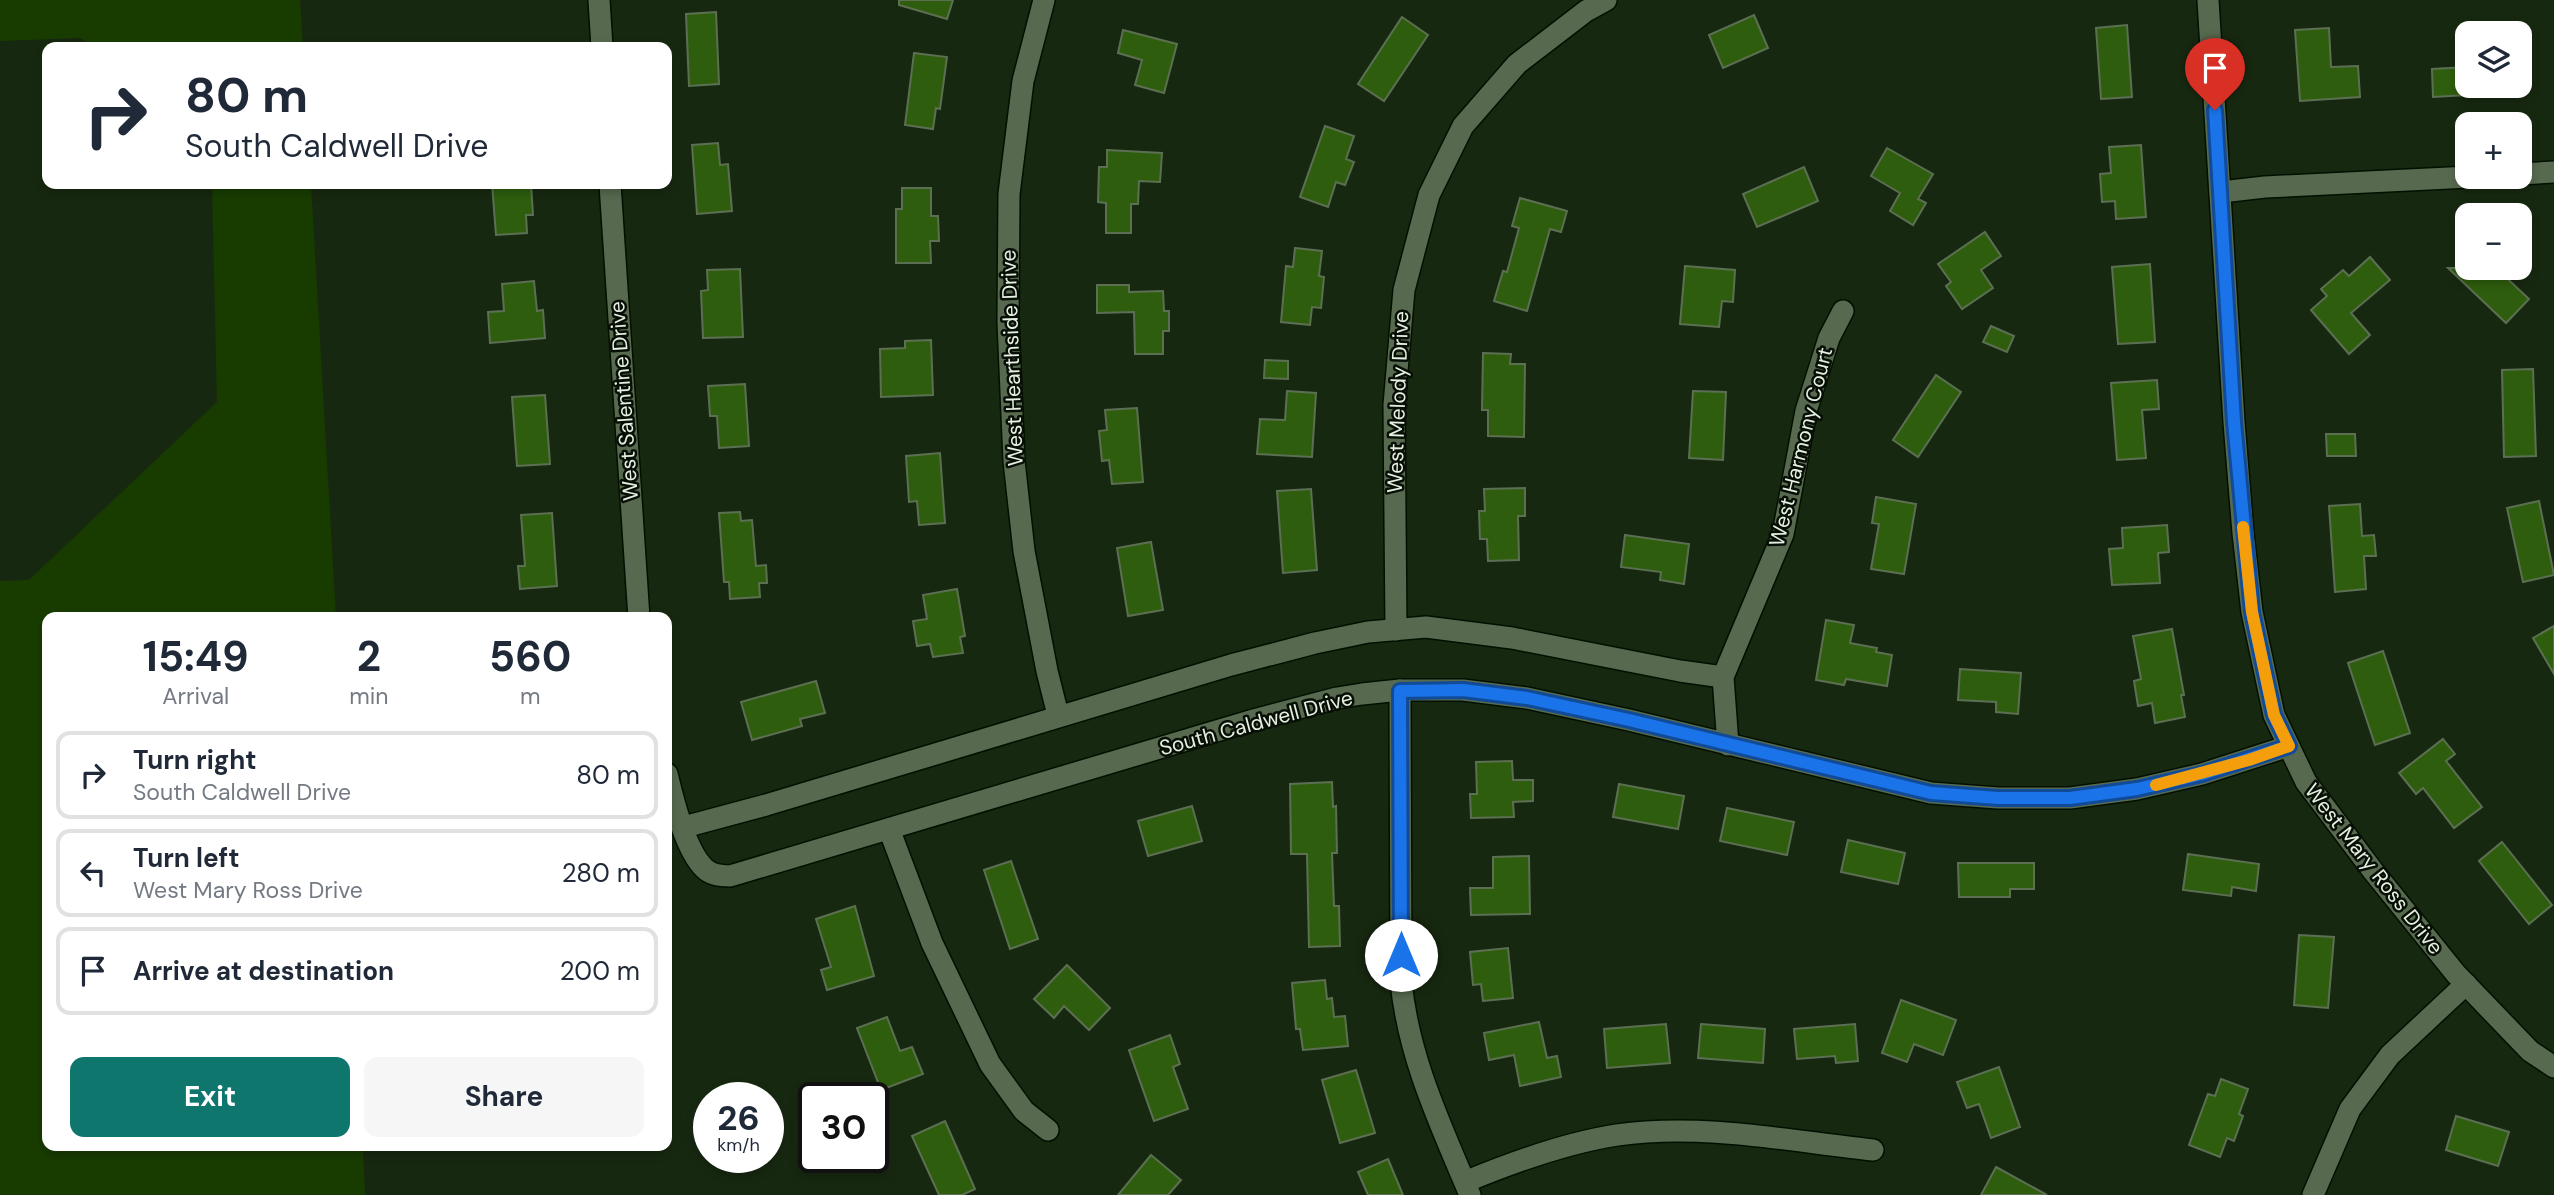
<!DOCTYPE html>
<html lang="en">
<head>
<meta charset="utf-8">
<style>
	body { margin:0; font-family:"DM Sans",sans-serif; background:#f6f6f7; color:#1f2937; height:100vh; display:flex; flex-direction:column; font-size:26px; white-space:nowrap }
	* { box-sizing:border-box; margin:0 }
	p { font-size:23px; color:#747a83 }
	.icon { flex:none; width:38px; height:38px; fill:none; stroke:currentColor; stroke-width:2; stroke-linecap:round; stroke-linejoin:round }
	.map { position:relative; flex:1; overflow:hidden }
	.side { position:absolute; left:42px; top:612px; width:630px; height:539px; display:flex; flex-direction:column; background:#fff; border-radius:14px; box-shadow:0 4px 10px #0003 }
	.side>* { flex:none }
	.hud { position:absolute; left:42px; top:42px; width:630px; height:147px; border-radius:14px; box-shadow:0 4px 10px #0003; background:#fff; color:#1f2937; overflow:hidden }
	.tools { position:absolute; left:2455px; top:21px; display:grid; gap:14px }
	.tools a { display:grid; place-items:center; width:77px; height:77px; border-radius:14px; background:#fff; box-shadow:0 4px 10px #0003; font-size:35px }
	.speed { position:absolute; left:693px; top:1082px; display:flex; gap:14px; font-size:35px; font-weight:700; text-align:center }
	.speed>* { display:grid; place-content:center; width:91px; height:91px; border-radius:50%; background:#fff; box-shadow:0 4px 10px #0003; line-height:1 }
	.speed small { font-size:18px; font-weight:400 }
	.speed .limit { border:4px solid #111; border-radius:10px; background:#fff; color:#111 }
	.pin { position:absolute; display:grid; place-items:center; width:60px; height:60px; color:#fff; margin:-72px -30px; border-radius:50% 50% 50% 0; rotate:-45deg; box-shadow:0 0 7px #0007 }
	.pin .icon { rotate:45deg }
	.me { position:absolute; width:77px; margin:-38px; rotate:0deg; stroke-linejoin:round; filter:drop-shadow(0 0 5px #0008) }
	.turn { display:flex; align-items:center; gap:24px; height:147px; padding:0 28px; font-size:32px }
	.turn .icon { width:91px; height:91px; stroke-width:2.5 }
	.turn b { display:block; font-size:49px; line-height:60px }
	.eta { display:flex; justify-content:space-evenly; align-items:center; height:119px; text-align:center }
	.eta b { font-size:42px; font-weight:700; line-height:49px }
	.action { display:flex; gap:14px; margin-top:auto; padding:14px 28px }
	.action a { flex:1; height:80px; border-radius:14px; background:#0f766e; color:#fff; font-size:28px; font-weight:700; line-height:80px; text-align:center }
	.action a+a { background:#f6f6f7; color:#1f2937 }
	ul { padding:0; list-style:none }
	li { display:flex; align-items:center; gap:21px; height:88px; margin:0 14px 10px; padding:0 14px; border:4px solid #e0e1e3; border-radius:14px }
	li div { flex:1 }
	li b { display:block; font-size:26px }
	li em { font-style:normal }
	.map>svg:first-child { display:block }
</style>
</head>
<body>
<div class="map">
<svg width="2554" height="1195" viewBox="0 0 2554 1195">
	<rect width="100%" height="100%" fill="#172810"/>
	<g fill="#183c00">
		<path d="M0 0H300L303 47H95L80 38 0 41Z"/>
		<path d="M212 184H311L336 618H47V1146H363L365 1195H0V581L29 580 217 402Z"/>
	</g>
	<g fill="#2e5e0d" stroke="#5c6f53" stroke-width="2">
		<path d="M899 0H953L947 19 899 5Z"/>
		<path d="M716 12 719 84 689 86 686 14Z"/>
		<path d="M1754 15 1768 48 1723 68 1709 35Z"/>
		<path d="M1402 17 1428 35 1384 101 1358 84Z"/>
		<path d="M2127 25 2132 97 2101 99 2096 28Z"/>
		<path d="M2329 28 2331 67 2358 66 2360 97 2300 101 2295 30Z"/>
		<path d="M1123 30 1177 44 1164 93 1135 85 1142 60 1118 53Z"/>
		<path d="M914 53 947 57 940 109 936 108 933 129 905 125Z"/>
		<path d="M2468 67V95L2433 97 2432 69Z"/>
		<path d="M1325 126 1354 136 1346 159 1354 162 1345 185 1336 182 1328 207 1300 197Z"/>
		<path d="M718 143 720 165 728 164 732 211 697 214 692 145Z"/>
		<path d="M2141 145 2146 217 2116 219 2115 201 2102 202 2100 174 2111 173 2109 147Z"/>
		<path d="M1887 148 1933 174 1918 199 1926 203 1913 225 1890 211 1900 193 1871 176Z"/>
		<path d="M1107 150 1162 153 1160 182 1139 181 1138 204H1131V233H1106V203L1098 202 1099 167H1107Z"/>
		<path d="M1804 167 1818 201 1757 227 1743 194Z"/>
		<path d="M492 184H531L533 215H526L527 233 496 235Z"/>
		<path d="M902 188H931V216H938L939 241H930L931 263H896V209H902Z"/>
		<path d="M1520 198 1567 211 1561 232 1550 229 1527 311 1494 301 1503 271 1507 272 1519 228 1512 226Z"/>
		<path d="M1985 232 2001 256 1981 270 1993 288 1962 309 1946 286 1951 282 1938 264Z"/>
		<path d="M1295 248 1322 251 1319 276 1324 277 1321 308 1312 307 1310 325 1281 322 1286 266 1293 267Z"/>
		<path d="M2370 257 2390 280 2351 313 2370 335 2349 354 2311 310 2327 296 2321 289 2343 270 2349 276Z"/>
		<path d="M2150 264 2155 342 2118 344 2112 267Z"/>
		<path d="M1685 266 1735 270 1733 302 1722 301 1719 327 1680 324Z"/>
		<path d="M2448 268H2496L2529 299 2506 323Z"/>
		<path d="M740 269 743 337 703 338 701 291 708 290 707 270Z"/>
		<path d="M534 281 537 311 543 310 545 338 490 343 488 312 504 311 502 284Z"/>
		<path d="M1097 285H1129V292L1163 291 1164 311H1169V331H1163V354H1135L1134 312 1097 313Z"/>
		<path d="M1991 326 2014 336 2007 352 1983 342Z"/>
		<path d="M931 340 933 395 881 397 880 349 905 348V341Z"/>
		<path d="M1483 353 1511 354 1510 364H1525L1524 437 1488 436V410H1482Z"/>
		<path d="M1265 360 1288 361V379L1264 378Z"/>
		<path d="M2533 369 2536 456 2504 457 2502 370Z"/>
		<path d="M1936 375 1961 392 1918 457 1893 440Z"/>
		<path d="M2157 380 2159 409 2142 410 2146 458 2117 460 2111 383Z"/>
		<path d="M745 384 749 446 719 448 717 416H710L708 386Z"/>
		<path d="M1287 391 1316 393 1312 457 1257 454 1260 419 1285 420Z"/>
		<path d="M1693 391 1726 392 1723 460 1689 458Z"/>
		<path d="M545 395 550 464 517 466 512 397Z"/>
		<path d="M1137 408 1143 482 1112 484 1109 460 1102 461 1099 431 1107 430 1105 410Z"/>
		<path d="M2326 434H2355L2356 456H2327Z"/>
		<path d="M940 453 945 523 919 525 917 501 909 502 906 456Z"/>
		<path d="M1525 488V516H1518L1519 560 1488 561 1487 539H1480L1479 511H1485L1484 489Z"/>
		<path d="M1311 489 1317 570 1283 573 1277 491Z"/>
		<path d="M1876 497 1916 504 1904 574 1871 569 1879 524 1872 523Z"/>
		<path d="M2539 501 2554 575 2523 582 2507 508Z"/>
		<path d="M2360 504 2362 536 2374 535 2376 556H2364L2366 589 2335 592 2329 506Z"/>
		<path d="M740 512 741 521 752 520 756 566 766 565 767 583H759L760 597 730 599 729 582H724L719 513Z"/>
		<path d="M552 513 557 586 520 589 518 566H525L521 515Z"/>
		<path d="M2167 525 2169 552 2158 553 2160 583 2112 585 2109 549 2123 548 2122 528Z"/>
		<path d="M1625 535 1689 544 1684 584 1660 580 1661 572 1621 567Z"/>
		<path d="M1151 542 1163 610 1128 616 1117 548Z"/>
		<path d="M957 589 965 636 960 637 963 653 933 657 930 644 917 646 913 621 927 619 923 595Z"/>
		<path d="M1826 620 1854 625 1850 643 1877 648 1876 652 1892 655 1887 686 1846 679 1844 685 1816 680Z"/>
		<path d="M2554 626V674L2533 638Z"/>
		<path d="M2172 629 2184 695H2181L2185 717 2155 723 2152 703 2138 706 2134 681 2141 679 2133 636Z"/>
		<path d="M2383 651 2410 733 2375 745 2348 663Z"/>
		<path d="M1960 669 2021 673 2018 714 1996 712V702L1958 700Z"/>
		<path d="M816 681 825 713 800 719 802 726 752 740 741 702Z"/>
		<path d="M2443 739 2455 754 2446 761 2482 807 2454 828 2423 788 2416 794 2399 773Z"/>
		<path d="M1512 761 1513 780H1533V801L1513 802 1514 817 1471 818 1470 794H1477L1476 762Z"/>
		<path d="M1332 782 1333 807 1336 806 1337 853H1332L1334 906H1339L1340 946 1309 947 1307 854H1291L1290 784Z"/>
		<path d="M1619 784 1684 796 1678 829 1613 817Z"/>
		<path d="M1192 806 1202 841 1148 856 1138 821Z"/>
		<path d="M1727 808 1794 822 1787 855 1720 841Z"/>
		<path d="M1848 840 1905 853 1898 884 1841 872Z"/>
		<path d="M2502 842 2552 905 2529 924 2479 861Z"/>
		<path d="M2188 854 2259 864 2256 891 2232 887 2231 896 2183 890Z"/>
		<path d="M1529 856 1530 914 1471 915 1470 888H1493V857Z"/>
		<path d="M1011 861 1038 939 1010 949 984 870Z"/>
		<path d="M1958 863H2034V889H2010V897H1959Z"/>
		<path d="M855 906 874 976 827 990 821 970 831 967 816 919Z"/>
		<path d="M2299 935 2334 937 2328 1008 2294 1005Z"/>
		<path d="M1508 948 1513 998 1483 1001 1481 984 1473 985 1470 952Z"/>
		<path d="M1067 965 1110 1008 1089 1030 1064 1006 1054 1018 1034 999Z"/>
		<path d="M1325 980 1327 999 1332 998 1334 1017 1345 1016 1348 1046 1303 1050 1300 1029H1296L1292 983Z"/>
		<path d="M1901 1000 1956 1020 1943 1055 1914 1044 1907 1062 1882 1053Z"/>
		<path d="M887 1017 900 1051 912 1047 923 1074 881 1090 857 1028Z"/>
		<path d="M1539 1022 1547 1058 1557 1056 1561 1077 1520 1086 1514 1055 1489 1060 1484 1033Z"/>
		<path d="M1666 1024 1670 1063 1607 1068 1604 1029Z"/>
		<path d="M1701 1024 1765 1029 1763 1063 1698 1058Z"/>
		<path d="M1855 1024 1858 1061 1836 1063 1835 1056 1797 1059 1794 1029Z"/>
		<path d="M1170 1035 1180 1064 1173 1067 1188 1109 1154 1121 1129 1050Z"/>
		<path d="M1999 1067 2020 1127 1991 1138 1979 1104 1967 1108 1957 1082Z"/>
		<path d="M1356 1070 1375 1133 1340 1143 1322 1080Z"/>
		<path d="M2221 1079 2248 1089 2239 1114 2243 1116 2234 1141 2227 1138 2220 1157 2189 1145 2208 1094 2215 1096Z"/>
		<path d="M2456 1116 2509 1132 2498 1166 2446 1150Z"/>
		<path d="M945 1121 975 1189 962 1195H939L912 1136Z"/>
		<path d="M1151 1155 1181 1180 1168 1195H1118Z"/>
		<path d="M1388 1159 1403 1195H1368L1358 1172Z"/>
		<path d="M1996 1167 2047 1195H1981Z"/>
	</g>
	<g fill="none" stroke-linecap="round" stroke-linejoin="round">
		<defs>
			<g id="minor">
				<path d="M599 0 602 47"/>
				<path d="M1044 0 1023 81 1009 194 1008 322 1014 461 1024 551 1047 671 1058 715"/>
				<path d="M2208 0 2234 422 2243 533 2252 612 2274 715 2306 782 2373 871 2456 974 2530 1051 2554 1067"/>
				<path d="M2520 174 2554 172"/>
				<path d="M610 184 639 618"/>
				<path d="M2221 192 2265 187 2469 177"/>
				<path d="M1396 630 1394 405 1404 290 1429 195 1463 126 1517 64 1586 11 1606 0"/>
				<path d="M1400 690 1401 981C1408 1057 1441 1126 1470 1195"/>
				<path d="M1728 745 1723 677 1783 534 1806 411 1829 338 1843 311"/>
				<path d="M667 774C673 799 685 849 704 868 711 875 720 876 730 876L1250 721 1337 698 1362 694 1400 690H1463L1527 698 1629 720 1931 793 1998 798H2070L2137 789 2202 774 2289 746"/>
				<path d="M684 827 766 805 1231 665 1315 643 1368 632 1426 627 1512 638 1680 671 1723 677"/>
				<path d="M889 829 932 943 990 1064 1024 1111 1048 1130"/>
				<path d="M1465 1182C1513 1162 1565 1143 1617 1135 1702 1123 1789 1141 1873 1150"/>
				<path d="M2313 1195 2350 1109 2390 1055 2466 984"/>
			</g>
		</defs>
		<use href="#minor" stroke="#031000" stroke-width="24"/>
		<use href="#minor" stroke="#576a4f" stroke-width="21"/>
	</g>
	<g fill="none" stroke-linecap="round" stroke-linejoin="round">
		<defs>
			<path id="route" d="M1401 955 1400 691 1463 690 1527 698 1629 720 1931 793 1998 798H2070L2137 789 2202 774 2289 746 2274 715 2252 612 2234 422 2215 110"/>
		</defs>
		<use href="#route" stroke="#114b97" stroke-width="18"/>
		<use href="#route" stroke="#1a73e8" stroke-width="12"/>
		<path stroke="#f59e0b" stroke-width="12" d="M2156 785 2249 760 2289 746 2274 715 2252 612 2243 527"/>
	</g>
	<g text-anchor="middle" stroke-width="5" stroke-linejoin="round" paint-order="stroke">
		<g font-size="21" fill="#e5f0e0" stroke="#070e05">
			<text transform="translate(1012 358) rotate(-92)" y="7">West Hearthside Drive</text>
			<text transform="translate(624 401) rotate(-94)" y="7">West Salentine Drive</text>
			<text transform="translate(1398 402) rotate(-88)" y="7">West Melody Drive</text>
			<text transform="translate(1801 447) rotate(-76)" y="7">West Harmony Court</text>
			<text transform="translate(1256 723) rotate(-15)" y="7">South Caldwell Drive</text>
			<text transform="translate(2374 869) rotate(52)" y="7">West Mary Ross Drive</text>
		</g>
	</g>
</svg>
<div class="tools">
<a><svg class="icon" aria-label="layers" viewBox="0 0 24 24"><path d="M12 4l9 5-9 5-9-5zM3 14l9 5 9-5"/></svg></a>
<a>+</a>
<a>−</a>
</div>
<div class="speed"><div>26<small>km/h</small></div><div class="limit">30</div></div>
<div class="pin" style="left:2215px;top:110px;background:#d93025"><svg class="icon" aria-label="arrive" viewBox="0 0 24 24"><path d="M6 21V4h12l-3 4 3 4H6"/></svg></div>
<svg class="me" style="left:1401px;top:955px" viewBox="-20 -20 40 40"><circle r="19" fill="#fff"/><path d="M0-13L10 11 0 6-10 11z" fill="#1a73e8"/></svg>
<div class="hud">
<div class="turn"><svg class="icon" aria-label="right" viewBox="0 0 24 24"><path d="M7 20v-9h11M14 6l5 5-5 5"/></svg><div><b>80 m</b>South Caldwell Drive</div></div>
</div>
<section class="side">
<div class="eta">
<div><b>15:49</b><p>Arrival</p></div>
<div><b>2</b><p>min</p></div>
<div><b>560</b><p>m</p></div>
</div>
<ul>
<li><svg class="icon" aria-label="right" viewBox="0 0 24 24"><path d="M7 20v-9h11M14 6l5 5-5 5"/></svg><div><b>Turn right</b><p>South Caldwell Drive</p></div><em>80 m</em></li>
<li><svg class="icon" aria-label="left" viewBox="0 0 24 24"><path d="M17 20v-9H6M10 6l-5 5 5 5"/></svg><div><b>Turn left</b><p>West Mary Ross Drive</p></div><em>280 m</em></li>
<li><svg class="icon" aria-label="arrive" viewBox="0 0 24 24"><path d="M6 21V4h12l-3 4 3 4H6"/></svg><div><b>Arrive at destination</b></div><em>200 m</em></li>
</ul>
<div class="action"><a>Exit</a><a>Share</a></div>
</section>
</div>
</body>
</html>
